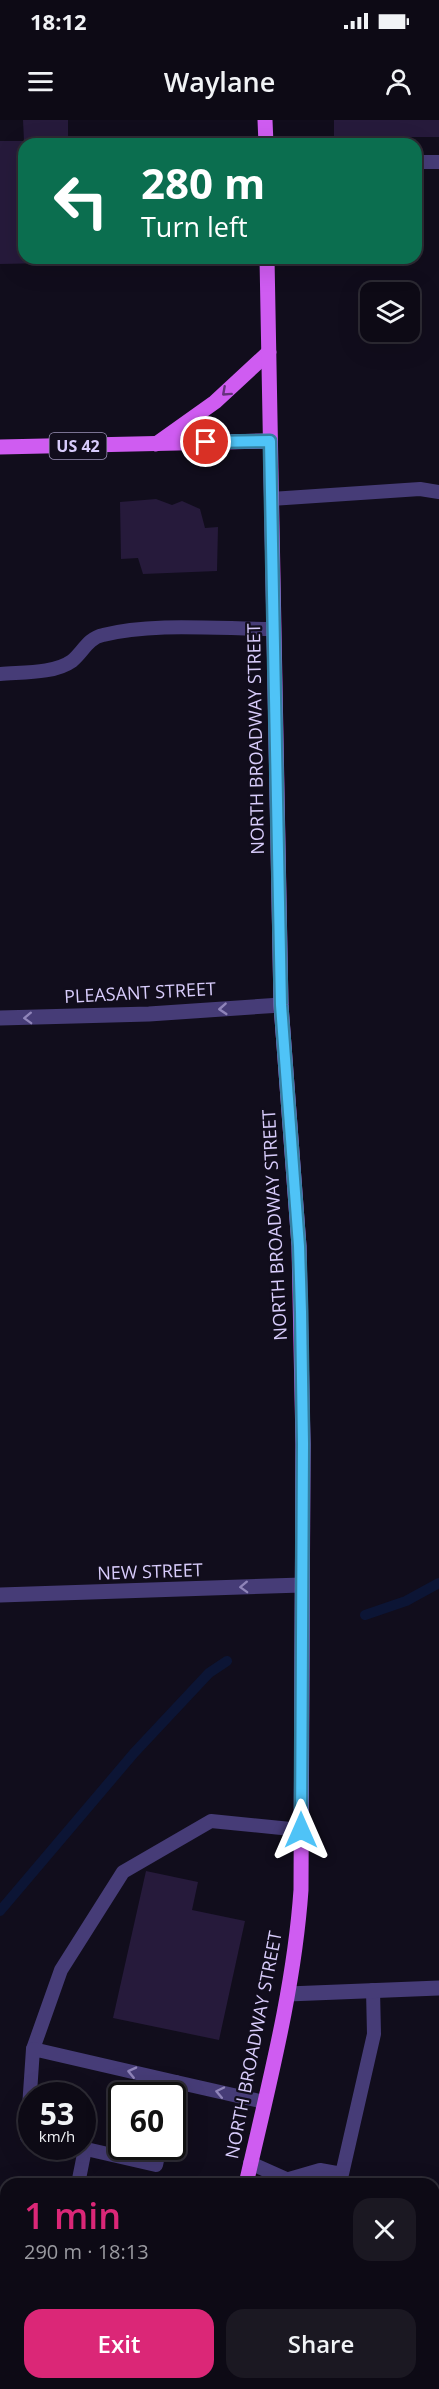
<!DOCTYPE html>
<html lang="en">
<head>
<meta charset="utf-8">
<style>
	body { margin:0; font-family:"Open Sans",sans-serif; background:#1b1822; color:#f1f3f6; height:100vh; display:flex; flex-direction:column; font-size:22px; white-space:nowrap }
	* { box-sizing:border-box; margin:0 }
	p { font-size:20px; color:#9a9aa0 }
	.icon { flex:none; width:33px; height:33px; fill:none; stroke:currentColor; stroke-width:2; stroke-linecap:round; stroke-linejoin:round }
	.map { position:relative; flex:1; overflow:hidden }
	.sheet { position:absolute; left:0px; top:2058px; width:440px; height:212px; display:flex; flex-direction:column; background:#0d0a15; border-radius:18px 18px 0 0; box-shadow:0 6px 24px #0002,0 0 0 2px #2d2b34 }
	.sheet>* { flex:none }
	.guide { position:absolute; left:18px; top:18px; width:404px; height:126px; border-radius:18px; box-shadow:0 6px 24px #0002,0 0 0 2px #2d2b34; background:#0b6e4f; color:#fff; overflow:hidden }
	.controls { position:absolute; left:360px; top:162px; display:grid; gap:12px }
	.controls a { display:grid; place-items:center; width:60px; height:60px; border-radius:12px; background:#0d0a15; box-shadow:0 6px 24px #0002,0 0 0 2px #2d2b34; font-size:30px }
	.speed { position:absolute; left:18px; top:1962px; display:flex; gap:12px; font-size:30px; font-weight:700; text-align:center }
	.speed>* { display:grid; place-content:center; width:78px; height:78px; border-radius:50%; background:#0d0a15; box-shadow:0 6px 24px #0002,0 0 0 2px #2d2b34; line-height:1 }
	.speed small { font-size:15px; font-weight:400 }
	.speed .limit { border:3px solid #111; border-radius:9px; background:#fff; color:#111 }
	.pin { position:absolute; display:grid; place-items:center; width:51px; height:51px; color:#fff; margin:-26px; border:3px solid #fff; border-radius:50%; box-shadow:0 2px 6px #0007 }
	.me { position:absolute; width:66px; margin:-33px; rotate:0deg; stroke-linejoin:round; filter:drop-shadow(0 0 4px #0008) }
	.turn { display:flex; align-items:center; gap:21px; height:126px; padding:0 24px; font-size:27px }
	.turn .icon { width:78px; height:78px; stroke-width:2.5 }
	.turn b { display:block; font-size:42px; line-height:51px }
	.round { display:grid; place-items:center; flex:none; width:63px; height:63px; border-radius:18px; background:#1b1822 }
	.summary { display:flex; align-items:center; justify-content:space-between; height:102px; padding:0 24px }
	h1 { font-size:36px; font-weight:600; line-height:45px; color:#db2777 }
	.button { display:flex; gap:12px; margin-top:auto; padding:12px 24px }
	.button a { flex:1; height:69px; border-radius:18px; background:#db2777; color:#fff; font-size:24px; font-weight:600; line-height:69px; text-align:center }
	.button a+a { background:#1b1822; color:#f1f3f6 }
	.status { display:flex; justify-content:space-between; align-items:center; height:42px; padding:0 30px; background:#0d0a15; direction:ltr }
	.status svg { height:16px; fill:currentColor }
	header { display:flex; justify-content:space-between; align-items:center; height:78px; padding:0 24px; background:#0d0a15; font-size:27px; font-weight:600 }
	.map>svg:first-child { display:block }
</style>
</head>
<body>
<div class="status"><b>18:12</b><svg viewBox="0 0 49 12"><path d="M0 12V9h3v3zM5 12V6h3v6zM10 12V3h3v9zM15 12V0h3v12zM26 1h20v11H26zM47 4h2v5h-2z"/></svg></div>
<header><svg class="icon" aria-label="menu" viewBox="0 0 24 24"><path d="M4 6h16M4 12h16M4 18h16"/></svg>Waylane<svg class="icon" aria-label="person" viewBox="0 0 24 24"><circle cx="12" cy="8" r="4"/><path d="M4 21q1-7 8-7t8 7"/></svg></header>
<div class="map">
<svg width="439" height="2269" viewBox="0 0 439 2269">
	<rect width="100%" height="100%" fill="#110d1c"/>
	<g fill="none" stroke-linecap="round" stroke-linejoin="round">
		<g stroke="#0c1535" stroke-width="10">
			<path d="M365 1495 406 1481 439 1463"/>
			<path d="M0 1791 134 1633 209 1553 227 1541"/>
		</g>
	</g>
	<g fill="#261a3b">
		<path d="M23 0H68V22L73 24H24V138H54L49 143 0 144V21H24Z"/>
		<rect x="334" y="0" width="105" height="17"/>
		<path d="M156 379 172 385 182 381 200 389 205 408 218 407 217 451 143 454 138 438 121 439 120 382Z"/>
		<path d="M146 1751 198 1762 192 1790 245 1801 219 1920 113 1898Z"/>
		<path d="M434 2113H437L439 2148V2212H434Z"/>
	</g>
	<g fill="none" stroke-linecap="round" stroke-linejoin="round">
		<g stroke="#463c77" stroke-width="14">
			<path d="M416 42H439"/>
			<path d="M271 379 420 369 439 372"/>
			<path d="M0 554C21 552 54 554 72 541 83 532 88 518 103 515 152 502 221 509 273 509"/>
			<path d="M33 1929 61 1850 123 1752 211 1701 301 1710"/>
			<path d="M176 1962 264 1982"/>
			<path d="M32 2017H27L33 1929 176 1962 172 1976"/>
			<path d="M73 2026 156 2045 160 2026"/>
			<path d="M250 2043 295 2063"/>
			<path d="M289 2059 320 2050 342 2054 374 1914 373 1870"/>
			<path d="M78 2064 85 2029"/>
			<path d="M434 2086 439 2087"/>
		</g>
		<g stroke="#463c77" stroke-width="15">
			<path d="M0 898 149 894 281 885"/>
			<path d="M0 1475 302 1465"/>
			<path d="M288 1874 439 1868"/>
		</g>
		<g stroke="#cf5cf1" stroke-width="15">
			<path d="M265 0 266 24"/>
			<path d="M156 324 215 282 269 232"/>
			<path d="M0 327 270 321"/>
			<path d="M246 2064C268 1967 294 1870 301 1770L303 1324 299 1126 281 885 267 138"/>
			<path d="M196 2269 197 2264"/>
		</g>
	</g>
	<defs><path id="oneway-chevron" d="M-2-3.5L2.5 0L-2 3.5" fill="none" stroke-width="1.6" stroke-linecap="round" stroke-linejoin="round" transform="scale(1.5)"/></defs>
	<use stroke="#66317c" href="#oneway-chevron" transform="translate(226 272) rotate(138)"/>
	<g stroke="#8f84b9">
		<use href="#oneway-chevron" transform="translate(223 889) rotate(176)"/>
		<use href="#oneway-chevron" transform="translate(28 898) rotate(178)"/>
		<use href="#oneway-chevron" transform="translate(244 1467) rotate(178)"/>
		<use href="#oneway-chevron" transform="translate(132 1952) rotate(-167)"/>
		<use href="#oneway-chevron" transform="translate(220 1972) rotate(-168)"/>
	</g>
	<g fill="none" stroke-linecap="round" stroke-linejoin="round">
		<defs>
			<path id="route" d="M206 322 270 321 281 885 299 1126 301 1192 303 1324 301 1710"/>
		</defs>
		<use href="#route" stroke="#337fa1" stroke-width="15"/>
		<use href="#route" stroke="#4fc3f7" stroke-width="10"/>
	</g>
	<g text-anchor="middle" stroke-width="4.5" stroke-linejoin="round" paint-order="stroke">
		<rect fill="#110d1c" stroke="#9c93b8" stroke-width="1.5" x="49.5" y="313" width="57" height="26" rx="4.5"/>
		<g font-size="16" font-weight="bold" fill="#d8ccfb">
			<text x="78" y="332">US 42</text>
		</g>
		<g font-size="18" fill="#d8ccfb" stroke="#110d1c">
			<text transform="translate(256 619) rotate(-91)" y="6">NORTH BROADWAY STREET</text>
			<text transform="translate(140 873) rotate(-3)" y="6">PLEASANT STREET</text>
			<text transform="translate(275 1105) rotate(-93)" y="6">NORTH BROADWAY STREET</text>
			<text transform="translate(150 1452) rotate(-2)" y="6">NEW STREET</text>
			<text transform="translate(254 1925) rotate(-79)" y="6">NORTH BROADWAY STREET</text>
		</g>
	</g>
</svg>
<div class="controls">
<a><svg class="icon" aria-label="layers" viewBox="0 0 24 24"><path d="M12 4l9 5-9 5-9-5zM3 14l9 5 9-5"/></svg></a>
</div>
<div class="speed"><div>53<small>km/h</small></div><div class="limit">60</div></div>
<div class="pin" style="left:206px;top:322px;background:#d93025"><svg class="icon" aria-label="arrive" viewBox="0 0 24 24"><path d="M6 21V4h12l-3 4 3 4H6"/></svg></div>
<svg class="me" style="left:301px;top:1710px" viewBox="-20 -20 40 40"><path d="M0-17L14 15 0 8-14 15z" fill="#4fc3f7" stroke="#fff" stroke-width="4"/></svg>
<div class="guide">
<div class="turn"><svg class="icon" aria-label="left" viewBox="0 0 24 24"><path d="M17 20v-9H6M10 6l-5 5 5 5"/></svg><div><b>280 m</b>Turn left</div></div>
</div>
<section class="sheet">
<div class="summary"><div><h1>1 min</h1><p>290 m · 18:13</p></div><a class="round"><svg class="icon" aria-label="close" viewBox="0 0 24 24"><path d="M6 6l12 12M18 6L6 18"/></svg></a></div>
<div class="button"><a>Exit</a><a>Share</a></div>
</section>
</div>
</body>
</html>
